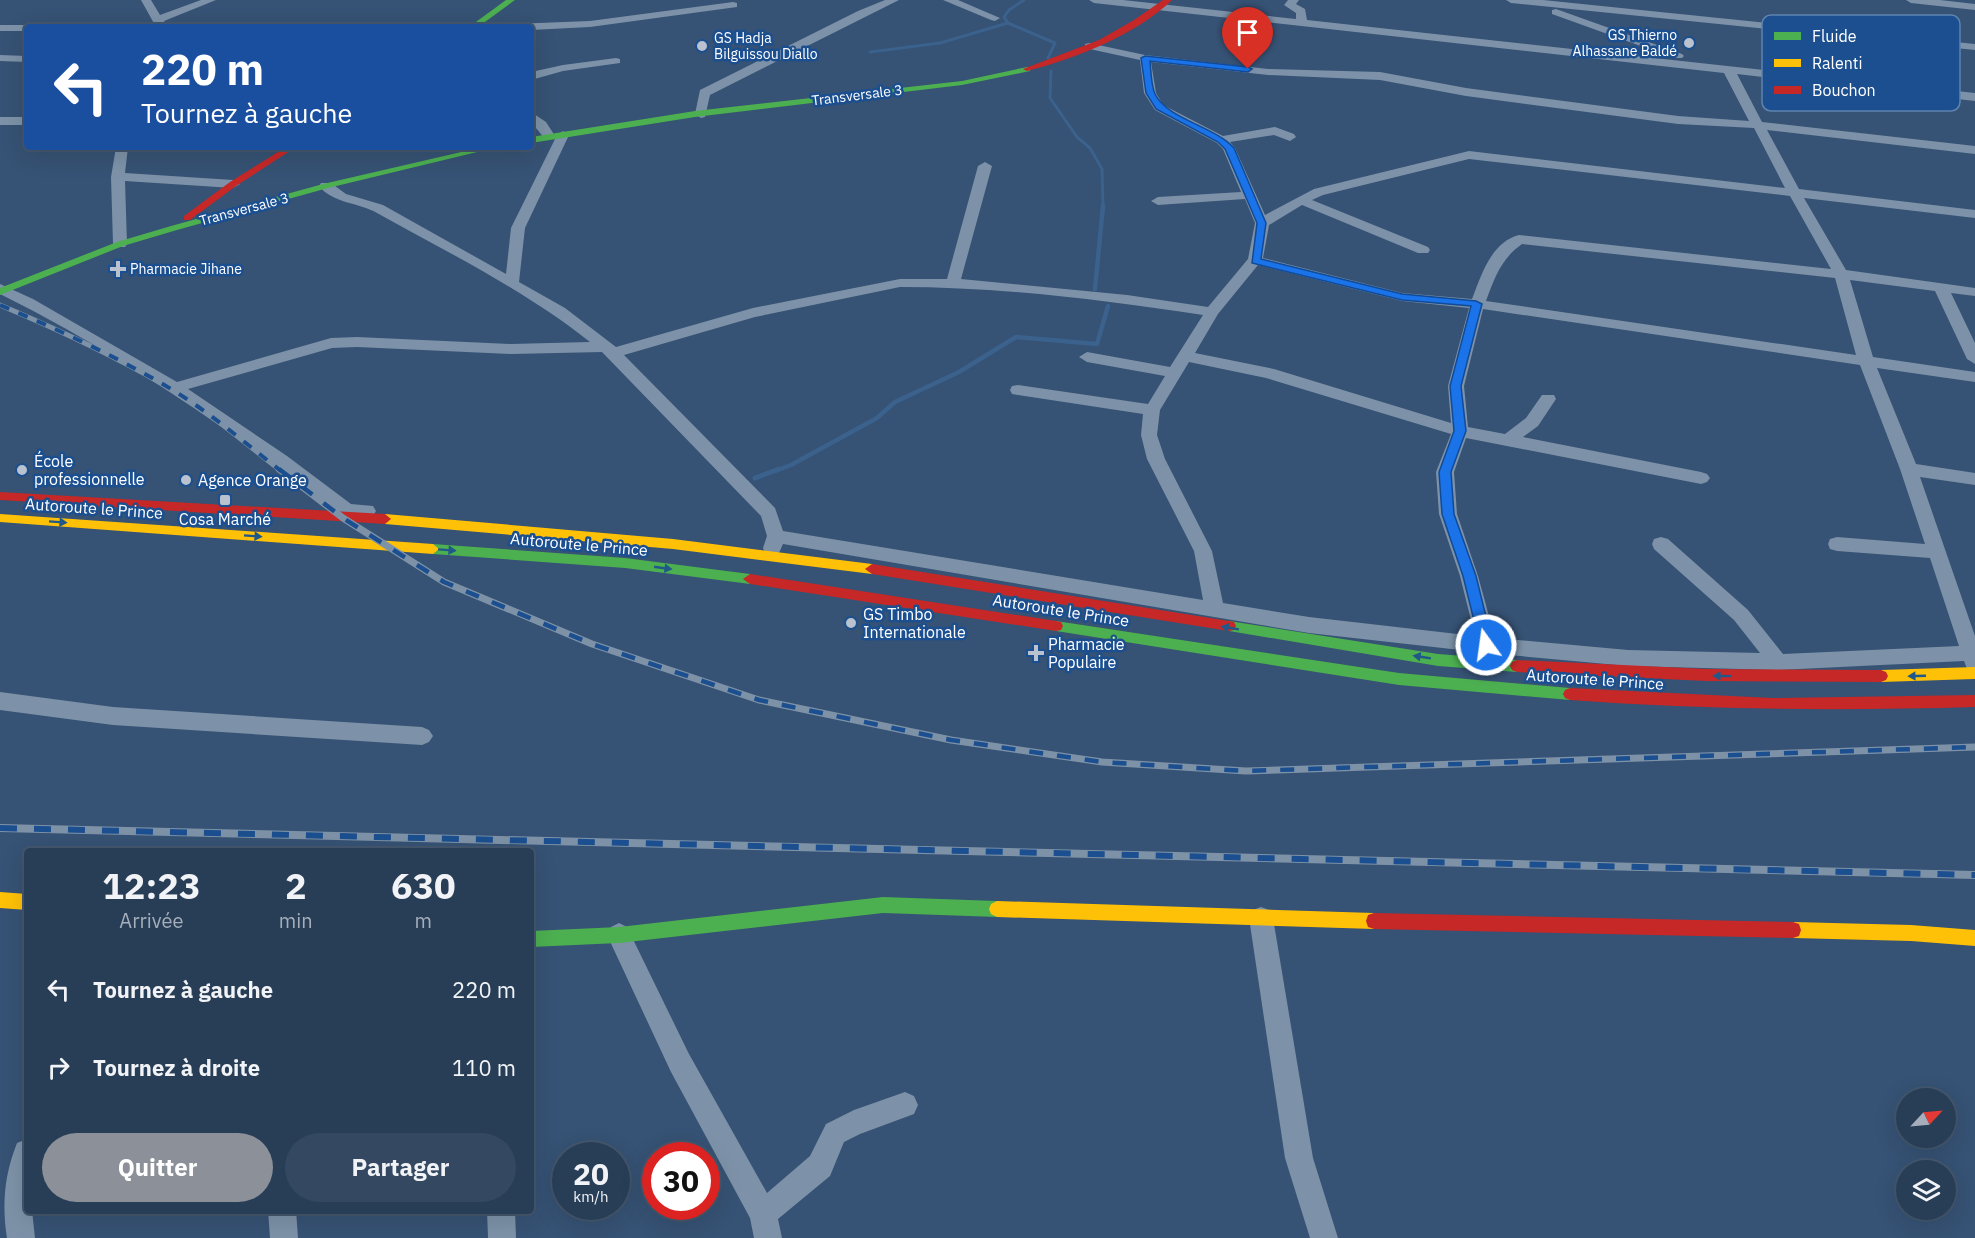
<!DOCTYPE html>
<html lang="fr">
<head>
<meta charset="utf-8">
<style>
	body { margin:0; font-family:"IBM Plex Sans",sans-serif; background:#344961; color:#f1f3f6; height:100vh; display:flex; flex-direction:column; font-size:22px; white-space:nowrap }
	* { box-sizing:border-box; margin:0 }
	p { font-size:20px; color:#a5aeba }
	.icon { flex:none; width:33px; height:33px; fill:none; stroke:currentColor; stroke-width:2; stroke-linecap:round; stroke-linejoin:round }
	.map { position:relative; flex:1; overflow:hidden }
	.side { position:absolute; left:24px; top:848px; width:510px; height:366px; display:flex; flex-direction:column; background:#283e57; border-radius:6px; box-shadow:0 6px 24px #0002,0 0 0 2px #44576d }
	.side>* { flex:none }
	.top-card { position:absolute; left:24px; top:24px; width:510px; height:126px; border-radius:6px; box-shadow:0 6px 24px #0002,0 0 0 2px #44576d; background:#1a4fa0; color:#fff; overflow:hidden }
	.needle { width:39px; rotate:64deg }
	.controls { position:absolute; left:1896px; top:1088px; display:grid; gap:12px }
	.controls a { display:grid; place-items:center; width:60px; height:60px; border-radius:50%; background:#283e57; box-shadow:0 6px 24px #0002,0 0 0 2px #44576d; font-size:30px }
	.speed { position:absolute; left:552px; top:1142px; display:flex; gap:12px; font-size:30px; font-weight:700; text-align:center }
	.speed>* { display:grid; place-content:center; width:78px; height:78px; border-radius:50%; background:#283e57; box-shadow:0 6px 24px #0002,0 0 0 2px #44576d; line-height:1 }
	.speed small { font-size:15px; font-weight:400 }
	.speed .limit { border:9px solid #d22; background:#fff; color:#111 }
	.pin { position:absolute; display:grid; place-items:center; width:51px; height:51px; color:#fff; margin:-62px -26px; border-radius:50% 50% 50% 0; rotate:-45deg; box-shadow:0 0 6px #0007 }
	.pin .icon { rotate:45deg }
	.me { position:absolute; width:66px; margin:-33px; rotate:346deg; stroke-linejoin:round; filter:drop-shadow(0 0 4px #0008) }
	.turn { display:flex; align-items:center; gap:21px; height:126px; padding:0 18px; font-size:27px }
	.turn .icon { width:78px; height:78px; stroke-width:2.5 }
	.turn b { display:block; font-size:42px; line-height:51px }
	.eta { display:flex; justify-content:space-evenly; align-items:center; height:102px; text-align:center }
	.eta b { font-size:36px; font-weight:700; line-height:42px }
	.action { display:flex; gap:12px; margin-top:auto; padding:12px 18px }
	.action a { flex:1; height:69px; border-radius:36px; background:#8c9099; color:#fff; font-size:24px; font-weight:700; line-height:69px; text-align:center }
	.action a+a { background:#344961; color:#f1f3f6 }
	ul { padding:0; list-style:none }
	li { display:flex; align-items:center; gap:18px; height:78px; padding:0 18px }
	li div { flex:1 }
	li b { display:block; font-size:22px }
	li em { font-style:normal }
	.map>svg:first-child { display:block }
</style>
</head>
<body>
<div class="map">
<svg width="1975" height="1238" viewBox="0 0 1975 1238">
	<rect width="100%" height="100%" fill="#365274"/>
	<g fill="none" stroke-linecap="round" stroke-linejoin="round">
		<g stroke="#3b618d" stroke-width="3">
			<path d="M1024 0 1009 10 1004 17 1008 23 1055 43 1048 58"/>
			<path d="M870 52 940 43 1008 23"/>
			<path d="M1051 71 1050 98 1077 137 1090 148 1102 169 1103 207"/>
		</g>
		<g stroke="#3b618d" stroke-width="4.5">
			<path d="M1095 289 1103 206"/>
			<path d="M775 471 791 465 877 418 895 402 959 372 1016 337 1097 344 1108 306"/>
		</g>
		<path stroke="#3b618d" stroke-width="5" d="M755 478 779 469"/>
		<g fill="#7d92a8" fill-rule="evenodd">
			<path d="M141 0H151L160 15 201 0H216L164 21 168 27H156Z"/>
			<path d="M885 0H899L710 95 705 117 701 118 695 114 700 90 858 11Z"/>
			<path d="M943 0H958L1000 18 995 21 991 20Z"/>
			<path d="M1089 0H1123L1296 19V13L1284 5 1288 0H1299L1296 4 1305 9 1307 20 1975 93V101L1737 74 1762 122 1975 146V154L1767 130 1799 189 1975 210V218L1804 198 1846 270 1975 288V296L1951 293 1975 343V364L1967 359 1935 291 1850 280 1873 357 1975 372V382L1877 368 1916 464 1975 473V485L1920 477 1975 636V673L1968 671 1964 661 1778 670 1628 666 1487 653 1309 633 783 544 779 553 772 555 765 553 763 548 767 536 761 516 602 352 511 354 357 347 332 348 188 389 287 456 351 504 373 506 376 511 373 516C363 519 351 518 341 515 234 432 121 354 0 294V284L33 299 177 382 331 338 357 337 511 344 590 342C526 291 449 253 377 213 358 202 334 204 319 186L321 183H331L346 194 383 205 506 274 511 228 557 135 563 131 569 135 525 228 519 282 565 308 616 347 753 308 900 279H947L978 166 985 162 992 166 961 279 1127 295 1208 307 1248 259 1255 223 1245 199 1158 205 1151 201 1158 197 1241 192 1223 149 1217 143 1155 110 1144 93 1140 60 1085 48V44L1089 43 1145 55 1268 69 1380 72 1466 88 1678 116 1749 121 1724 73 1094 3ZM1151 62 1268 75 1380 80 1466 96 1678 124 1754 128 1785 188 1469 151 1314 189 1265 215 1235 148 1230 142 1274 135 1290 141 1296 137 1294 134 1275 127 1223 136 1163 105 1156 93ZM1469 159 1790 196 1831 269 1519 235C1491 242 1481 276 1472 299L1402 293 1263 258 1269 225 1302 205 1418 253H1428L1430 250 1428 247 1312 200 1323 195ZM1522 244 1835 278 1856 355 1486 301C1495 277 1501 259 1522 244ZM1258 265 1402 301 1469 308 1448 386 1451 423 1274 369 1195 353 1218 314ZM900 287C1001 287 1103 300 1203 315L1170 367 1087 352 1079 357 1087 362 1165 376 1148 404 1018 385 1012 386 1010 390 1012 394 1018 395 1143 414 1141 435 1147 459 1194 551 1203 600 783 531 775 508 624 355 755 317ZM1483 309 1860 365 1900 469 1925 544 1837 537 1830 539 1828 544 1830 549 1837 551 1930 558 1959 646 1783 654 1748 610 1668 539 1661 537 1654 539 1652 544 1654 549 1734 620 1760 653 1628 650 1495 638 1478 576 1457 514 1454 472 1466 438 1701 484 1707 482 1710 478 1707 474 1701 472 1523 437 1538 426 1556 399 1554 395H1542L1526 418 1505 434 1468 427 1464 386ZM1189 362 1266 378 1451 434 1436 472 1439 514 1460 576 1475 636 1309 617 1223 603 1212 551 1165 459 1157 435 1160 410Z"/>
			<path d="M1506 0H1543L1975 44V50L1511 3Z"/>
			<path d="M1906 0H1940L1975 4V10L1911 3Z"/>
			<path d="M733 2 737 3V7L590 27 531 30V27H507L513 24 590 21Z"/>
			<path d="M1556 9 1682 54 1684 56 1682 58H1674L1552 14V10Z"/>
			<path d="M0 25H27L32 27H27V31H0Z"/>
			<path d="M0 55 27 56V62L0 61Z"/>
			<path d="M616 58 620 59V63L563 71 531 80V72L563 65Z"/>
			<path d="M531 112 546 122 555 136 553 139H545L531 122Z"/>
			<rect x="0" y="117" width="27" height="8"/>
			<path d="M116 147H128L125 173 233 180 240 184 233 188 125 181 127 244 125 247H115L113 244 111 177Z"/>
			<path d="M0 692 113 707 422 727 429 730 433 736 429 742 422 745 113 725 0 710Z"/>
			<path d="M1261 907 1269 910 1273 918 1313 1158 1338 1238H1310L1285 1158 1249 918 1253 910Z"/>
			<path d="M619 923 627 927 689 1054 767 1193 810 1156 826 1124 854 1110 905 1092 914 1096 918 1105 914 1114 860 1134 844 1142 830 1176 778 1219 782 1238H754L750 1218 671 1072 607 935 611 927Z"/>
			<path d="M27 1139V1210H32L35 1238H7C2 1204 4 1176 17 1143Z"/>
			<path d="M268 1210H296L298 1238H270Z"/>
			<path d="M487 1210H515L516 1238H488Z"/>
		</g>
		<g fill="#4caf50" fill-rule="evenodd">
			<path d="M506 0H515L478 27H469Z"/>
			<path d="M1027 67H1030V71L962 85 695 117 531 143V137L695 111 962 81Z"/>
			<path d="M483 147H498L328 188 177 230 123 246 0 295V288L117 242 171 226 323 184Z"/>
			<path d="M433 544 625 558 750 574 757 579 750 584 625 568 433 554 427 549Z"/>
			<path d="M1056 621 1399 673 1570 688 1575 690 1577 694 1575 698 1570 700 1399 685 1056 631 1051 630 1049 626 1051 622Z"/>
			<path d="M1229 621 1438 654 1517 660 1522 662 1524 666 1522 670 1517 672 1438 666 1229 631 1224 630 1222 626 1224 622Z"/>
			<path d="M883 897 997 901 1003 904 1005 909 1003 914 997 917 883 913 619 943 531 947V931L619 927Z"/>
		</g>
		<g fill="#ffc107" fill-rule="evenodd">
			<path d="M0 514 433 544 439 549 433 554 0 522Z"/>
			<path d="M385 514 673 539 872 564 879 569 872 574 673 549 385 524 379 519Z"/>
			<path d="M1975 667V679L1881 682 1876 680 1874 676 1876 672 1881 670Z"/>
			<path d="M0 892 27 894V910L0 908Z"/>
			<path d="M997 901 1374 913 1380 915 1382 921 1380 927 1374 929 997 917 991 914 989 909 991 904Z"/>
			<path d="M1793 922 1911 925 1975 930V946L1911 941 1793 938 1787 936 1785 930 1787 924Z"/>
		</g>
		<g fill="#c62828" fill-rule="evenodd">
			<path d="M1163 0H1172C1136 35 1074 59 1027 71L1023 69 1099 40 1134 20Z"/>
			<path d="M286 147H296L236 186 190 220H184V216L230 182Z"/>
			<path d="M0 492 385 514 391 519 385 524 0 500Z"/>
			<path d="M872 564 1229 621 1234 622 1236 626 1234 630 1229 631 872 574 865 569Z"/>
			<path d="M750 574 1056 621 1061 622 1063 626 1061 630 1056 631 750 584 743 579Z"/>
			<path d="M1517 660 1706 669 1881 670 1886 672 1888 676 1886 680 1881 682 1706 681 1517 672 1512 670 1510 666 1512 662Z"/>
			<path d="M1570 688 1772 698 1975 695V707C1840 711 1705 710 1570 700L1565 698 1563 694 1565 690Z"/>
			<path d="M1374 913 1793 922 1799 924 1801 930 1799 936 1793 938 1374 929 1368 927 1366 921 1368 915Z"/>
		</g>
		<defs>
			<path id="rail-far2" d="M0 305C57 329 113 355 166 386 207 410 244 442 281 471"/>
			<path id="rail-far1" d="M279 469 343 518 444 582 592 644 759 700 951 740 1102 762 1246 771 1975 747"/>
			<path id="rail" d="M0 828 1975 875"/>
		</defs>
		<use href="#rail-far2" stroke="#7e92a7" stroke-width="5"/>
		<use href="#rail-far1" stroke="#7e92a7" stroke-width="7"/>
		<use href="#rail" stroke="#7e92a7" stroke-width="8"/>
		<use href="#rail-far2" stroke="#1b4f8f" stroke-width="4" stroke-dasharray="10" stroke-linecap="butt"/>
		<use href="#rail-far1" stroke="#1b4f8f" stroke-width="4.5" stroke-dasharray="14" stroke-linecap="butt"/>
		<use href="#rail" stroke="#1b4f8f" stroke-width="6" stroke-dasharray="17" stroke-linecap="butt"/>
	</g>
	<defs><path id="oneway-solid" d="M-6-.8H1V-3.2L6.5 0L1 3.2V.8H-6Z" transform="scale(1.5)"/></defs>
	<g fill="#205989">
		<use href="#oneway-solid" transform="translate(58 522) rotate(4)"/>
		<use href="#oneway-solid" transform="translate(253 536) rotate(4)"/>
		<use href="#oneway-solid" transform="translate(447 550) rotate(4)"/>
		<use href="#oneway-solid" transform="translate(663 568) rotate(8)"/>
		<use href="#oneway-solid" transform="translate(1230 628) rotate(-171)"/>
		<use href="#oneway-solid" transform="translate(1422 657) rotate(-171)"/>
		<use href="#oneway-solid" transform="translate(1722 676) rotate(-179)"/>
		<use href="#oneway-solid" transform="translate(1917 676) rotate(178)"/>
	</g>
	<path fill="#1a73e8" stroke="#114b97" stroke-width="1.5" d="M1145 56 1248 67 1252 69 1248 72 1150 61C1151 71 1151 85 1155 94 1167 119 1214 126 1234 148L1266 223 1261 259 1402 294 1476 301 1482 304 1461 386 1466 431 1451 472 1454 514 1476 576 1493 645 1491 649H1482L1480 645 1463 576 1442 514 1439 472 1454 431 1450 386 1471 306 1402 300 1252 263 1257 223 1225 149 1218 142 1156 109 1146 93 1141 58Z"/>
	<g fill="#b9c2ce" stroke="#1b4f8f" stroke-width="2">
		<circle cx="1689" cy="43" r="6"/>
		<circle cx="702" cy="46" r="6"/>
		<path d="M115 260h6v6h6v6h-6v6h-6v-6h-6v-6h6z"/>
		<circle cx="22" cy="470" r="6"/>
		<circle cx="186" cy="480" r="6"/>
		<rect x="219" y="494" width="12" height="12" rx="3"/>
		<circle cx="851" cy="623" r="6"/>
		<path d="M1033 644h6v6h6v6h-6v6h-6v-6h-6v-6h6z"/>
	</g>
	<g text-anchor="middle" stroke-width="5" stroke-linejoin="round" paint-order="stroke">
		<g font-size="14" fill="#fff" stroke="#1b4f8f" text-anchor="start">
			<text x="1677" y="40" text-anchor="end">GS Thierno<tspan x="1677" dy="16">Alhassane Baldé</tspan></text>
			<text x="714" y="43">GS Hadja<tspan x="714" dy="16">Bilguissou Diallo</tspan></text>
			<text x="130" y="274">Pharmacie Jihane</text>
		</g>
		<g font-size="14" fill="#fff" stroke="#1b4f8f">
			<text transform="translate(857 95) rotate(-7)" y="5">Transversale 3</text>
			<text transform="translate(244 209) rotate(-15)" y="5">Transversale 3</text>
		</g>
		<g font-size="16" fill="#fff" stroke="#1b4f8f" text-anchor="start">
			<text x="34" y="467">École<tspan x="34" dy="18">professionnelle</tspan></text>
			<text x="198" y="486">Agence Orange</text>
			<text x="225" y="525" text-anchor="middle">Cosa Marché</text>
			<text x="863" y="620">GS Timbo<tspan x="863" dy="18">Internationale</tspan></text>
			<text x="1048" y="650">Pharmacie<tspan x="1048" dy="18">Populaire</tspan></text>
		</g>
		<g font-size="16" fill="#fff" stroke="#1b4f8f">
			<text transform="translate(94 508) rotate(4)" y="6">Autoroute le Prince</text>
			<text transform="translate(579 544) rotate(5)" y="6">Autoroute le Prince</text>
			<text transform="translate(1061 610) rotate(9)" y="6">Autoroute le Prince</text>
			<text transform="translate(1595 679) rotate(4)" y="6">Autoroute le Prince</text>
		</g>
	</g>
	<rect x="1762" y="15" width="198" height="96" rx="9" fill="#1b4f8f" stroke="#5f84b1" stroke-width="1.5"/>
	<rect x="1774" y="32" width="27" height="8" fill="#4caf50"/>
	<rect x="1774" y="59" width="27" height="8" fill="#ffc107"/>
	<rect x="1774" y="86" width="27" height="8" fill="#c62828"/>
	<g font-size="16" fill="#fff">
		<text x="1812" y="42">Fluide</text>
		<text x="1812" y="69">Ralenti</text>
		<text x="1812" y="96">Bouchon</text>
	</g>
</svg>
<div class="controls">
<a><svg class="needle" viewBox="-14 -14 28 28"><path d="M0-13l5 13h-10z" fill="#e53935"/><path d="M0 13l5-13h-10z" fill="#a5aeba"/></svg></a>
<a><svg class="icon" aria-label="layers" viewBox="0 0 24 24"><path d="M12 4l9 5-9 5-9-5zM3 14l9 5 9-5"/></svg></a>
</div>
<div class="speed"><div>20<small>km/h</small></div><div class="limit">30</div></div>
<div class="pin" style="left:1248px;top:69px;background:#d93025"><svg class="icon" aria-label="arrive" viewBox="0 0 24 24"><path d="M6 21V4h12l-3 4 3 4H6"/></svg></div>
<svg class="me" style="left:1486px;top:645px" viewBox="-20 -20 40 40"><circle r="17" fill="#1a73e8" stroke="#fff" stroke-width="3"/><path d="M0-11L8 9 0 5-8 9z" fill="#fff"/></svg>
<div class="top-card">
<div class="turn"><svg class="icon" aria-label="left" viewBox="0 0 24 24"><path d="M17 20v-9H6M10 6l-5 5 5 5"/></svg><div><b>220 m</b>Tournez à gauche</div></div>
</div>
<section class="side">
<div class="eta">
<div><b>12:23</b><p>Arrivée</p></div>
<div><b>2</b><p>min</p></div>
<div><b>630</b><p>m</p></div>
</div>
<ul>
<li><svg class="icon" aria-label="left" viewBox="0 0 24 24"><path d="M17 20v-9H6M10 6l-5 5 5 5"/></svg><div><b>Tournez à gauche</b></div><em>220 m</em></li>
<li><svg class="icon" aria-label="right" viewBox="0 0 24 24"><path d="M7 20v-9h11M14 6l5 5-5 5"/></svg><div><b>Tournez à droite</b></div><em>110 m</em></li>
</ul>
<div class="action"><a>Quitter</a><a>Partager</a></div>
</section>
</div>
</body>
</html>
